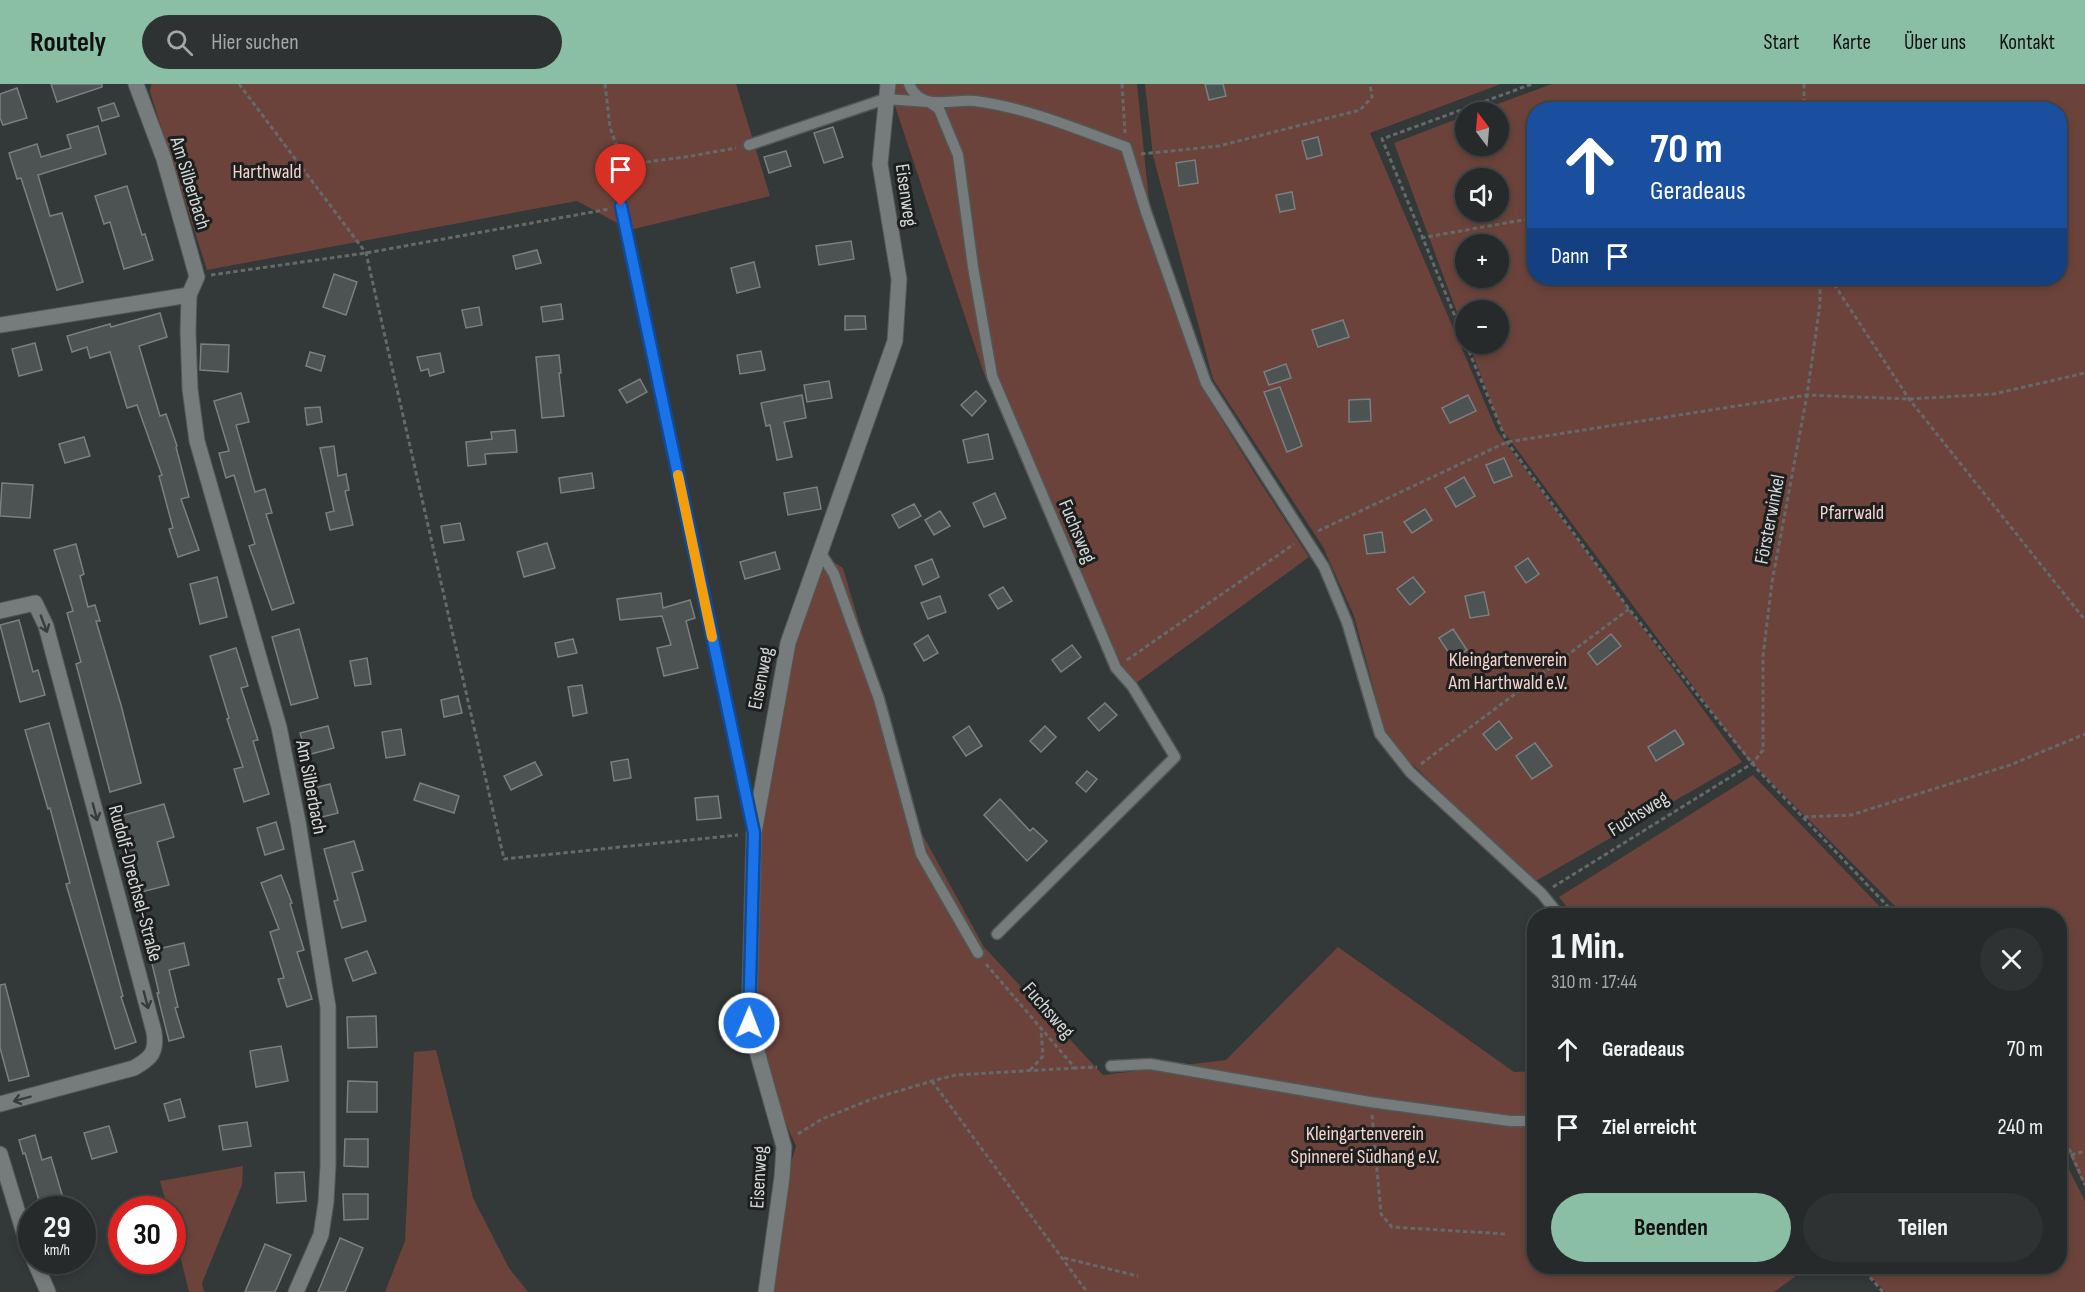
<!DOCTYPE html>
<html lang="de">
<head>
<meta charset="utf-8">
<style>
	body { margin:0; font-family:"Sofia Sans Condensed",sans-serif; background:#2e3232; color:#f1f3f6; height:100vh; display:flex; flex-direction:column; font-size:22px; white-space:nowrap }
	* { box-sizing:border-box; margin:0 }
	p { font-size:20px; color:#a4a7a8 }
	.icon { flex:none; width:33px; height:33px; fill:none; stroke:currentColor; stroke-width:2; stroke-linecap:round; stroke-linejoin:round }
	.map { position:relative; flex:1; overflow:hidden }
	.drawer { position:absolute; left:1527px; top:824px; width:540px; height:366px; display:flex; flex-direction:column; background:#262a2a; border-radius:24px; box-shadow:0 3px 9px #0003,0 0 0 2px #424647 }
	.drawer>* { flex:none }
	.banner { position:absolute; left:1527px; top:18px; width:540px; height:183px; border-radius:24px; box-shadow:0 3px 9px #0003,0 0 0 2px #424647; background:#1a4fa0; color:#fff; overflow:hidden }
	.needle { width:39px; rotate:344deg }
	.fabs { position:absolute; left:1455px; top:18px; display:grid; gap:12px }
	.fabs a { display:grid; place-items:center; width:54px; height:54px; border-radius:50%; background:#262a2a; box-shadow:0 3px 9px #0003,0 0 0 2px #424647; font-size:30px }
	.speed { position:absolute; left:18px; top:1112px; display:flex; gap:12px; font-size:30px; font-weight:700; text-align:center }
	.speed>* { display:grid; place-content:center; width:78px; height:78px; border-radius:50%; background:#262a2a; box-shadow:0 3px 9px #0003,0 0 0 2px #424647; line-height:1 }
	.speed small { font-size:15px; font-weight:400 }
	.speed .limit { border:9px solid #d22; background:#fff; color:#111 }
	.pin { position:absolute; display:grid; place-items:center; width:51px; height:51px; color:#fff; margin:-62px -26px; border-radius:50% 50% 50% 0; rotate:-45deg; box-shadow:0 0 6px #0007 }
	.pin .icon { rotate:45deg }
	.me { position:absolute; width:66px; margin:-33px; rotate:1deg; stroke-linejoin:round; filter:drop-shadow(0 0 4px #0008) }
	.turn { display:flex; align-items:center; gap:21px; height:126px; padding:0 24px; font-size:27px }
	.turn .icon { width:78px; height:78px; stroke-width:2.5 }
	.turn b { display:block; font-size:42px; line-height:51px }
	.then { display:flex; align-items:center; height:57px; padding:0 24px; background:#0003; gap:12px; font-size:22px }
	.round { display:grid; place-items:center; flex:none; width:63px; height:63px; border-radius:32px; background:#2e3232 }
	.head { display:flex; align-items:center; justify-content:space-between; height:102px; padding:0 24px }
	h1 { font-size:36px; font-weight:700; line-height:45px }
	.cta { display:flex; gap:12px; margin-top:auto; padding:12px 24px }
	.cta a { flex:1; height:69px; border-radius:36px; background:#8abfa5; color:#111; font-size:24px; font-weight:700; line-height:69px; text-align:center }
	.cta a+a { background:#2e3232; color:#f1f3f6 }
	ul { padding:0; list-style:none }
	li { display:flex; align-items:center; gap:18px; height:78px; padding:0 24px }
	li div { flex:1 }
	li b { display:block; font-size:22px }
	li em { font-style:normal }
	header { display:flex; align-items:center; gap:36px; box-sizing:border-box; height:84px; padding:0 30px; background:#8abfa5; color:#111 }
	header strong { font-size:28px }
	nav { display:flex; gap:33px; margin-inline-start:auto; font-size:21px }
	.search { width:420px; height:54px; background:#2e3232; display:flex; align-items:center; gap:15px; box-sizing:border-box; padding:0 21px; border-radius:33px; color:#a4a7a8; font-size:22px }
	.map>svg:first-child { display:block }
</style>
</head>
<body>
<header>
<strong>Routely</strong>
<div class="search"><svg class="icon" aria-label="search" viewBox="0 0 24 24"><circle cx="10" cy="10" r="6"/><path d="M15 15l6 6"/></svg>Hier suchen</div>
<nav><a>Start</a><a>Karte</a><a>Über uns</a><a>Kontakt</a></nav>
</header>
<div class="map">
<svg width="2085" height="1208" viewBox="0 0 2085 1208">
	<rect width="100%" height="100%" fill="#333838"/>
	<g fill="#6b433b" fill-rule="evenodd">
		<path d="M151 0H736L770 112 630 146 577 117 207 186 150 8Z"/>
		<path d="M893 0H1137L1154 166 1201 302 1255 390 1309 473 1132 602 983 287 892 13Z"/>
		<path d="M1145 0H1501L1370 49 1497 347 1742 678 1534 798 1409 677 1385 647 1354 532 1323 463 1213 295 1153 72Z"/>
		<path d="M1552 0H2085V1103L2060 1051V831H1904L1745 672 1501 344 1469 260H1498V226H1466L1465 250 1394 59 1465 32 1466 62H1498V28H1476ZM1534 26H2060V194H1534ZM1466 94H1498V128H1466ZM1466 160H1498V194H1466Z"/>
		<path d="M823 471 843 484 920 746 984 863 1103 991 1226 976 1338 863 1514 988 1534 987V1182H1810L1774 1208H771L790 1082 796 1062 784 1036 755 933 759 754 793 559Z"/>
		<path d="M1753 691 1888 831H1573L1559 813Z"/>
		<path d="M436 966 473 1114 509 1184 528 1208H385L405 1157 414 968Z"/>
		<path d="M2060 1068 2085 1117V1208H1885L1861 1182H2060Z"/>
		<path d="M243 1082 242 1101 202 1199 204 1208H189L173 1143 172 1125H168L160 1097Z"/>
	</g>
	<g fill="#4d5252" stroke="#7a7f80" stroke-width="1.5">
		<path d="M51 0H102V3L57 18Z"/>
		<path d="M1205 0H1223L1226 12 1209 16Z"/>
		<path d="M17 4 27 34 3 41 0 34V10Z"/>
		<path d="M114 19 119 32 102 37 98 24Z"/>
		<path d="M98 42 106 70 38 91 50 132 62 129 83 198 57 206 21 94 17 95 9 69 37 60 41 73 71 64 67 51Z"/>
		<path d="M833 43 843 73 824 79 814 49Z"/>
		<path d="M1318 53 1322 71 1307 75 1302 57Z"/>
		<path d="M786 67 791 82 769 89 764 73Z"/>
		<path d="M1195 76 1198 99 1179 102 1176 79Z"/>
		<path d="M127 102 142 151 145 150 153 176 124 185 110 138 104 140 95 112Z"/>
		<path d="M1292 108 1295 125 1280 128 1276 111Z"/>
		<path d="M851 157 854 175 819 181 816 162Z"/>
		<path d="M537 166 541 179 516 185 513 172Z"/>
		<path d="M754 178 760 203 737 209 731 184Z"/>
		<path d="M334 190 357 198 346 231 323 223Z"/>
		<path d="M561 220 563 235 543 238 541 223Z"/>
		<path d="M479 223 482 241 466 244 462 226Z"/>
		<path d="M160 229 167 253 139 262 160 332 166 330 177 362 176 363 189 413 181 415 199 466 178 473 169 445 173 444 159 392 162 391 137 321 127 324 110 268 90 274 87 263 72 268 67 252 110 240 111 243Z"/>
		<path d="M845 232H865L866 245 845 246Z"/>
		<path d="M1343 236 1349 253 1318 263 1312 246Z"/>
		<path d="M35 259 42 286 19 292 12 265Z"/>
		<path d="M201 260 229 261 228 288 200 286Z"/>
		<path d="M761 267 765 286 740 290 737 271Z"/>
		<path d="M310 268 325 272 321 287 306 282Z"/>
		<path d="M440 269 444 288 430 292 428 285 421 287 417 273Z"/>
		<path d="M559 271 561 289H559L564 332 542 334 536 273Z"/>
		<path d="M1286 280 1291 294 1269 301 1264 288Z"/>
		<path d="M640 295 647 308 627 319 619 306Z"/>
		<path d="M829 297 832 314 807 318 804 301Z"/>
		<path d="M1280 303 1302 362 1287 368 1264 308Z"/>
		<path d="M976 307 986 317 972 332 961 321Z"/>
		<path d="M241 309 249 338 236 341 255 408 265 405 272 429 266 430 294 519 272 526 249 462 255 460 234 391 226 394 219 369 229 367 214 317Z"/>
		<path d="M802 311 806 334 784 338 792 373 777 376 770 341 766 342 761 319Z"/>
		<path d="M1468 311 1476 327 1450 339 1442 324Z"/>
		<path d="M1370 315 1371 337 1349 338V316Z"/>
		<path d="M320 323 322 338 307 341 305 324Z"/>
		<path d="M515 346 517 368 485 370 486 380 468 382 466 358 492 355 491 348Z"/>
		<path d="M988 350 993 375 968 379 963 356Z"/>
		<path d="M84 353 90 372 65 379 59 360Z"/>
		<path d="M334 362 338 392 346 390 349 406 345 407 353 441 330 446 326 429 334 427 320 364Z"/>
		<path d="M1504 374 1512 392 1494 399 1486 381Z"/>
		<path d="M592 389 594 404 561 409 559 394Z"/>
		<path d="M1464 393 1475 412 1456 423 1445 404Z"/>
		<path d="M2 399 33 401 30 434 0 432Z"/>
		<path d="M817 403 821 425 788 431 784 409Z"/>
		<path d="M995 409 1006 434 984 443 973 419Z"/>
		<path d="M914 420 921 432 899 444 892 431Z"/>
		<path d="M1425 425 1432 436 1412 449 1404 438Z"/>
		<path d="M940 427 950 442 934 451 925 436Z"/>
		<path d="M460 439 464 456 444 459 441 442Z"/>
		<path d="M1382 448 1385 468 1367 470 1364 451Z"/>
		<path d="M547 459 555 484 524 493 517 468Z"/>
		<path d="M76 460 84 490 80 492 88 523 95 521 100 537H96L121 621 141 699 110 708 76 580 81 578 67 529 73 527 54 466Z"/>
		<path d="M775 468 780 485 745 495 740 478Z"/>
		<path d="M1528 474 1539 490 1526 499 1515 483Z"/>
		<path d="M932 475 939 493 923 501 915 482Z"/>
		<path d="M217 493 227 533 200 540 190 500Z"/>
		<path d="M1413 493 1425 508 1410 521 1397 505Z"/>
		<path d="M1003 503 1012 517 998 525 989 511Z"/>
		<path d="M1484 508 1489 531 1470 534 1465 512Z"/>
		<path d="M661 509 663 524 690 516 695 534 686 537 698 584 664 592 657 564 671 561 662 532 620 536 617 515Z"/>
		<path d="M940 512 946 528 928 535 921 519Z"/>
		<path d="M19 536 33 588 38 586 45 611 20 618 0 541Z"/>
		<path d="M299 545 318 614 291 621 272 553Z"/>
		<path d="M1453 545 1467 566 1453 575 1439 554Z"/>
		<path d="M1611 550 1621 562 1597 581 1588 569Z"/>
		<path d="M928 551 938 569 924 577 914 560Z"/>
		<path d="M573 555 577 569 558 573 555 559Z"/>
		<path d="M1072 561 1081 573 1061 588 1052 576Z"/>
		<path d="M236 564 248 602 241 604 258 656 253 657 269 710 244 718 234 685 243 683 227 635 229 634 210 572Z"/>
		<path d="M367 574 371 600 355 602 350 577Z"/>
		<path d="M582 601 587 629 573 632 568 603Z"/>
		<path d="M458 612 462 629 444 633 441 616Z"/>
		<path d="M1105 619 1117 631 1099 647 1088 634Z"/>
		<path d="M1499 637 1512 654 1496 666 1483 650Z"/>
		<path d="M49 639 123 912 121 913 136 958 115 965 66 800 70 799 50 724 48 725 25 646Z"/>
		<path d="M328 642 334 664 307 671 300 649Z"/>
		<path d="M969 642 982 662 966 672 953 653Z"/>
		<path d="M1045 642 1056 653 1041 668 1030 657Z"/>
		<path d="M401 645 405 671 386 674 382 648Z"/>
		<path d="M1675 646 1684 660 1656 677 1648 663Z"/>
		<path d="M1535 659 1552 682 1532 695 1516 672Z"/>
		<path d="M628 675 631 694 614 697 611 678Z"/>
		<path d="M535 678 542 691 511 706 504 692Z"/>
		<path d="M1087 687 1097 695 1086 708 1076 699Z"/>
		<path d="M420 699 459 712 454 729 414 716Z"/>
		<path d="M330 700 338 729 318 734 310 705Z"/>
		<path d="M718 712 721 734 697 736 695 714Z"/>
		<path d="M1000 715 1030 747 1033 744 1047 757 1027 777 984 731Z"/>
		<path d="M164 720 174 753 157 758 169 801 137 809 117 733Z"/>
		<path d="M276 738 284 765 265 771 257 744Z"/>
		<path d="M354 757 363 786 352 789 366 837 342 844 334 817 338 816 324 765Z"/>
		<path d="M281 791 292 819 290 820 304 866 297 868 312 915 287 923 278 895 284 894 270 848 279 845 261 799Z"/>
		<path d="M184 859 189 881 169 886 178 923 175 924 184 953 169 957 157 909H159L149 867Z"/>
		<path d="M367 867 376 889 353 897 345 875Z"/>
		<path d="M5 900 29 992 9 997 0 964V901Z"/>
		<path d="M376 932 377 963 348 964 347 933Z"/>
		<path d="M281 962 288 997 256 1003 250 967Z"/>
		<path d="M348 997 377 998V1028H347Z"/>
		<path d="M180 1015 185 1033 169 1037 164 1020Z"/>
		<path d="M247 1038 251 1062 223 1066 219 1042Z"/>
		<path d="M109 1042 117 1068 92 1075 84 1049Z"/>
		<path d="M35 1051 42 1076 51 1073 63 1114 40 1120 25 1069 23 1070 19 1056Z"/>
		<path d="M345 1055H368V1083L344 1082Z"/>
		<path d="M304 1088 306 1117 277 1119 275 1089Z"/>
		<path d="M343 1110H368V1135L344 1136Z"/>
		<path d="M340 1154 363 1164 345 1208H318Z"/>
		<path d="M265 1160 291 1171 275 1208H245Z"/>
	</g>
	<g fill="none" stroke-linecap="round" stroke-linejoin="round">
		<defs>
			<g id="service">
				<path d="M909 0C921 29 952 14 975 17 1028 24 1077 45 1126 63L1146 128 1206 299 1324 483 1347 538 1380 650 1410 688 1542 810 1559 831"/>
				<path d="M749 61 885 15 929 18 939 25 958 71 973 183 992 292 1116 584 1132 602 1175 673 997 850"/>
				<path d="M621 122 753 744"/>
				<path d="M820 468 834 490 879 615 921 770 978 869"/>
				<path d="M1111 982 1150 980 1370 1018 1510 1037H1534"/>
			</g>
			<g id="minor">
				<path d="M136 0 164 75 197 193 189 211 188 247 190 305 197 357 279 643 298 738 328 923V1081L326 1118 321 1151 296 1208"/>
				<path d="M0 241 189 211"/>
				<path d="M0 527 35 519 46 542 154 948C157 969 151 974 134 984L0 1020"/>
				<path d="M766 1208 782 1093 784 1063 749 939 754 749 788 559 895 257 899 195 880 80 888 0"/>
			</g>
			<g id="tertiary">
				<path d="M0 1070 24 1149 32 1169"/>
				<path d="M34 1176 48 1208"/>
			</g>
		</defs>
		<use href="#service" stroke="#535656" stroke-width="13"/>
		<use href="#minor" stroke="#535656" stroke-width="17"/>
		<use href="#tertiary" stroke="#535656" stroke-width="17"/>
		<g stroke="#656969" stroke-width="3" stroke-dasharray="4.5 3" stroke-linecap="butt">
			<path d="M239 0 366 169 504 775 738 751"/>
			<path d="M605 0 610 43 623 81"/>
			<path d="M1122 0 1125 49"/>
			<path d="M1804 0V26"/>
			<path d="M1141 70 1219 62 1360 26 1372 13 1370 0"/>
			<path d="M624 110 623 81 685 73 736 64"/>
			<path d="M1421 154 1534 134"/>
			<path d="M211 191 366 169 609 125"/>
			<path d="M1830 194 1909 315 2085 536"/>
			<path d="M1466 259 1382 55 1532 0"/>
			<path d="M1466 260 1507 358 1629 525 1756 684 1896 831"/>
			<path d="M1318 447 1507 358 1807 311 1909 315 1994 310 2085 289"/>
			<path d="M1127 576 1294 460"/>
			<path d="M1421 680 1629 525"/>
			<path d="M1804 733 1851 731 2010 681 2085 650"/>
			<path d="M1553 803 1753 679 1763 666V572L1772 498 1807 311 1820 220V194"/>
			<path d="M986 880 1075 984 1097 983"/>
			<path d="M1030 986 1043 972 1041 947"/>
			<path d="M932 997 1087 1208"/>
			<path d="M1372 1031 1381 1130 1392 1143 1505 1150"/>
			<path d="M2060 1044 2085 1101"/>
			<path d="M798 1050 822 1035 872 1015 932 997 956 991 1075 984"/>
			<path d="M2071 1071 2085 1067"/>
			<path d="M1064 1174 1138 1192"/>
			<path d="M1860 1182 1883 1208"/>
		</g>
		<use href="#service" stroke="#767b7b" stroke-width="10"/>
		<use href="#minor" stroke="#767b7b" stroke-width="15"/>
		<use href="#tertiary" stroke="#767b7b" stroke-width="15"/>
	</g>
	<defs><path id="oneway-shaft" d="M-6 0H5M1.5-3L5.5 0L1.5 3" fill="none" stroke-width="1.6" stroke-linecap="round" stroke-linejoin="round" transform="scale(1.5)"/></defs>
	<g stroke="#383b3b">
		<use href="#oneway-shaft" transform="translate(44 540) rotate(69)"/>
		<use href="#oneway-shaft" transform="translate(95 728) rotate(75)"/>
		<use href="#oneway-shaft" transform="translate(146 916) rotate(75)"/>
		<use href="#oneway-shaft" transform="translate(22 1015) rotate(165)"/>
	</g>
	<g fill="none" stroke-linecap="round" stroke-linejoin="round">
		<defs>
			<path id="route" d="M621 122 754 749 749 939"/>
		</defs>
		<use href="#route" stroke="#114b97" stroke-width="15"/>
		<use href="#route" stroke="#1a73e8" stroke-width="10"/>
		<path stroke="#f59e0b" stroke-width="10" d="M678 391 712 553"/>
	</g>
	<g text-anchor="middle" stroke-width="6" stroke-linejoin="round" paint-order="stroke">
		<g font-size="20" fill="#f5d4cd" stroke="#1d1f1f">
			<text x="267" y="94">Harthwald</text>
			<text x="1852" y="435">Pfarrwald</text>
			<text x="1508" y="582">Kleingartenverein<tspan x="1508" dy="23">Am Harthwald e.V.</tspan></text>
			<text x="1365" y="1056">Kleingartenverein<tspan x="1365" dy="23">Spinnerei Südhang e.V.</tspan></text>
		</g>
		<g font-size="20" fill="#d5d8d8" stroke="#1d1f1f">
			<text transform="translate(191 99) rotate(73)" y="7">Am Silberbach</text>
			<text transform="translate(907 111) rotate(82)" y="7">Eisenweg</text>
			<text transform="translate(1769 435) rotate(-79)" y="7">Försterwinkel</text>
			<text transform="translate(1078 447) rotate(67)" y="7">Fuchsweg</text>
			<text transform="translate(760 594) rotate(-79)" y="7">Eisenweg</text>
			<text transform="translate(312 703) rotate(79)" y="7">Am Silberbach</text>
			<text transform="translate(1638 729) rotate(-32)" y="7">Fuchsweg</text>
			<text transform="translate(136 799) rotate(75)" y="7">Rudolf-Drechsel-Straße</text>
			<text transform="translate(1049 926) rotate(49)" y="7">Fuchsweg</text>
			<text transform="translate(758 1093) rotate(-87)" y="7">Eisenweg</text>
		</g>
	</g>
</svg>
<div class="fabs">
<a><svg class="needle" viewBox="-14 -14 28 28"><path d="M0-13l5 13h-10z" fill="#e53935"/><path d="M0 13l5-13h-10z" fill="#a4a7a8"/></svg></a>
<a><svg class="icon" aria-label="sound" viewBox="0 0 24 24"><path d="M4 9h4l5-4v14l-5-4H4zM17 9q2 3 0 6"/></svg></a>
<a>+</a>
<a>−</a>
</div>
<div class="speed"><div>29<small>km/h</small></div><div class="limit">30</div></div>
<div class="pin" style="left:621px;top:122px;background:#d93025"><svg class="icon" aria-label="arrive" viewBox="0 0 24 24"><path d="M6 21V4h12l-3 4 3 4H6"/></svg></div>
<svg class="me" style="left:749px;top:939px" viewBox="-20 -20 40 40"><circle r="17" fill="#1a73e8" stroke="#fff" stroke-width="3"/><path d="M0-11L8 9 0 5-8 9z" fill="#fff"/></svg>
<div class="banner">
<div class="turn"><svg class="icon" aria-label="ahead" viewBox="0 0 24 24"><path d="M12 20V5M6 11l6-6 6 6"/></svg><div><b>70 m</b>Geradeaus</div></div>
<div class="then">Dann<svg class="icon" aria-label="arrive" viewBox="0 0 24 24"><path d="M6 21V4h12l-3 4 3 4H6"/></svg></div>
</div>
<section class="drawer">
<div class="head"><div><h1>1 Min.</h1><p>310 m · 17:44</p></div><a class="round"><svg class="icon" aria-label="close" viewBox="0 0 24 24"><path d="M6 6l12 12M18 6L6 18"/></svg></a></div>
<ul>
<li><svg class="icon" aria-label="ahead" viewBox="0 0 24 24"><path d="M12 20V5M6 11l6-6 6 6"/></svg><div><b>Geradeaus</b></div><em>70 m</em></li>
<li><svg class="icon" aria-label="arrive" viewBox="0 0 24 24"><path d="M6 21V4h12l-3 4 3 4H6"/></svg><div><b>Ziel erreicht</b></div><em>240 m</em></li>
</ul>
<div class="cta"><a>Beenden</a><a>Teilen</a></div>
</section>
</div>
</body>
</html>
